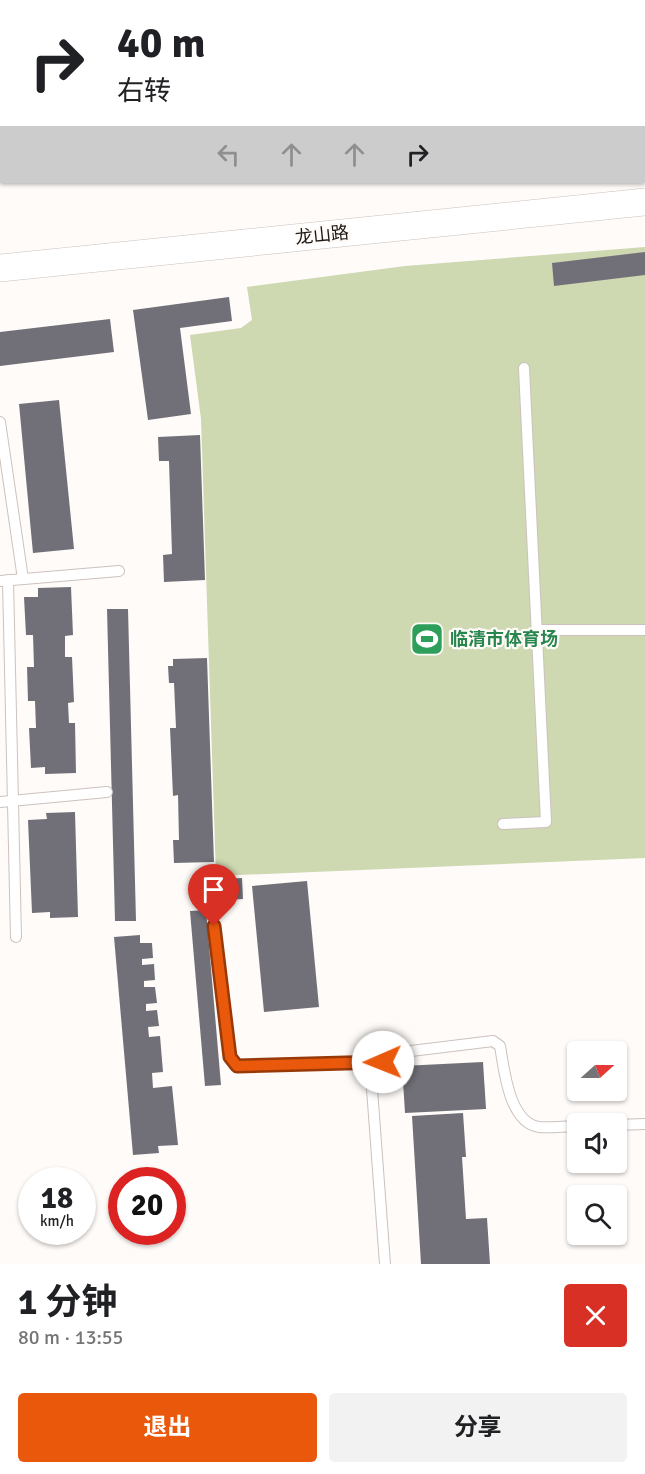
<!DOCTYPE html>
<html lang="zh">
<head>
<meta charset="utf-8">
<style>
	body { margin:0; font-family:Signika,"Noto Sans SC",sans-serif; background:#f2f2f2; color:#202124; height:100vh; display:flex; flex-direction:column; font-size:22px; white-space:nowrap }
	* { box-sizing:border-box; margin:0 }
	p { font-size:20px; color:#757577 }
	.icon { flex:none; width:33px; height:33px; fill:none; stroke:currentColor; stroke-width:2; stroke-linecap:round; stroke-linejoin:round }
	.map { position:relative; height:1264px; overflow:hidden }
	.details { display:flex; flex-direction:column; background:#fff; flex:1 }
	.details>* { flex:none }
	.guide { position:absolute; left:0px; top:0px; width:645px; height:183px; box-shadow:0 2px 4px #0004; background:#fff; color:#202124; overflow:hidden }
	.needle { width:39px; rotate:69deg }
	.fabs { position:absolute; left:567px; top:1041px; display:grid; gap:12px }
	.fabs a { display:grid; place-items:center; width:60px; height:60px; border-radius:6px; background:#fff; box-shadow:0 2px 4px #0004; font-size:30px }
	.speed { position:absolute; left:18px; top:1167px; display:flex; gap:12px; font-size:30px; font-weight:700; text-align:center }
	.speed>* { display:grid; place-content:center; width:78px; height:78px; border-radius:50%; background:#fff; box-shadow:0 2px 4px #0004; line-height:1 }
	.speed small { font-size:15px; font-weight:400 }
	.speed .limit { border:9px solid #d22; background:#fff; color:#111 }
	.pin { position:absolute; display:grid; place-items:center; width:51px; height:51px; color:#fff; margin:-62px -26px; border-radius:50% 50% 50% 0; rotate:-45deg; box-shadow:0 0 6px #0007 }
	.pin .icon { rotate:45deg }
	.me { position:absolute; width:66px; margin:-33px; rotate:269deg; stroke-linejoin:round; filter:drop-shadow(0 0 4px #0008) }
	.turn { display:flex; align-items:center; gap:21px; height:126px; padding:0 18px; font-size:27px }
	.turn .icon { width:78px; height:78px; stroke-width:2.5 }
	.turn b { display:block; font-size:42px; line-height:51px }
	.lanes { display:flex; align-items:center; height:57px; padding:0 18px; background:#0003; justify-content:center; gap:30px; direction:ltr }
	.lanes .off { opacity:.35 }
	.round { display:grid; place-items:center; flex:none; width:63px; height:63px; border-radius:6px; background:#f2f2f2 }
	.overview { display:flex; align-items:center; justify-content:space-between; height:102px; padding:0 18px }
	h1 { font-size:36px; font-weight:700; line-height:45px }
	.primary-button { display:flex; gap:12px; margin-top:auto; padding:12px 18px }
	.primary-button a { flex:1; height:69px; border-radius:6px; background:#ea580c; color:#fff; font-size:24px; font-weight:700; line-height:69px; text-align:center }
	.primary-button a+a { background:#f2f2f2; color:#202124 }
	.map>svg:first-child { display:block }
</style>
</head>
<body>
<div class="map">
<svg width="645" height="1264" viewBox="0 0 645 1264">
	<rect width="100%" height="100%" fill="#fefbf8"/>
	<path fill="#ced8b1" d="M645 247V858L216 876 201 419 190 335 241 328 252 320 247 287 405 266Z"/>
	<g fill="#717078">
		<path d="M645 252V275L554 286 552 263Z"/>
		<path d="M229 297 232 321 180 328 191 414 148 420 133 310Z"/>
		<path d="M110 319 114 352 0 366V332Z"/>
		<path d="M59 400 74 549 33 553 19 404Z"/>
		<path d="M200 435 205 580 164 582 163 555 172 554 169 461H159L158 437Z"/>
		<path d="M71 587 73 635 65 636V657H72L74 702 68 703 69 723H75L76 773 45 774V767L31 768 29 728H36L35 701H28L27 667H34L33 635H26L24 597H38V588Z"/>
		<path d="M107 609H128L136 921H115Z"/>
		<path d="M207 658 214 862 174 863 173 840H179L178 795 173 796 170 728H176L174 683H169L168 666H173V659Z"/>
		<path d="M75 812 78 917 50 918V912L32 913 28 820 47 819 46 813Z"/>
		<path d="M242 878 243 899 207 901 205 880Z"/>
		<path d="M307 881 319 1007 264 1012 252 886Z"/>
		<path d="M206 910 221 1085 205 1086 190 911Z"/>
		<path d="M140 935V943H152L153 958 142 959V965L154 964 155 980 144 981V987H155L157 1003 146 1004V1011L157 1010 159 1026 148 1027 149 1037 160 1036 163 1072 152 1073 153 1088 172 1086 178 1145 158 1146 159 1153 133 1155 114 937Z"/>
		<path d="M483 1062 486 1109 405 1113 402 1066Z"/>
		<path d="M463 1113 466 1157H462L466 1219 487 1218 490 1264H421L412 1116Z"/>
	</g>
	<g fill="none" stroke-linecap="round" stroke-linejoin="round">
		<defs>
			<g id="lane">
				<path d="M0 422 23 579"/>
				<path d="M8 580 16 937"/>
				<path d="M0 581 119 571"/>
				<path d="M537 630H645"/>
				<path d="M0 802 107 792"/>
				<path d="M503 824 546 822 524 368"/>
				<path d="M214 926 230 1057 237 1066 383 1062 403 1052 493 1041 500 1046C504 1069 509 1123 539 1127 551 1128 565 1126 578 1126"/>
				<path d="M370 1062 385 1264"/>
				<path d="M616 1125 645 1124"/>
			</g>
			<path id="secondary" d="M0 268 645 202"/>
		</defs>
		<use href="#lane" stroke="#ccc2bd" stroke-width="12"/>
		<use href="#secondary" stroke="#ccc2bd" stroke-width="28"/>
		<use href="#lane" stroke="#fff" stroke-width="10"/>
		<use href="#secondary" stroke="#fff" stroke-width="27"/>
	</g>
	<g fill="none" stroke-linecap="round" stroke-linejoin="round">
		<defs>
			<path id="route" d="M214 926 230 1057 237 1066 383 1062"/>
		</defs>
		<use href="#route" stroke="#983908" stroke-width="15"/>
		<use href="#route" stroke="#ea580c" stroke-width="10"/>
	</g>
	<defs>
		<symbol id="stadium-square" viewBox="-11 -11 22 22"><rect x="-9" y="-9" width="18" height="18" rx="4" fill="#2e9e5b" stroke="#fefbf8"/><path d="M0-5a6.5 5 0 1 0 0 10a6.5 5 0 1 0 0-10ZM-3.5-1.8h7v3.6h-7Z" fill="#fff"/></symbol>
	</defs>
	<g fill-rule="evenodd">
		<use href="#stadium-square" x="408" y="620" width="38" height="38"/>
	</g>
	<g text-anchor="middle" stroke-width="4.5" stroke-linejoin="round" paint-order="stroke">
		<g font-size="18" fill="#1c1917" stroke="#fefbf8">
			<text transform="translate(322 235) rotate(-6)" y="6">龙山路</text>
		</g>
		<g font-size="18" font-weight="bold" fill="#27864d" stroke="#fefbf8" text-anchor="start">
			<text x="450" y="645">临清市体育场</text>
		</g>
	</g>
</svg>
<div class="fabs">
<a><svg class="needle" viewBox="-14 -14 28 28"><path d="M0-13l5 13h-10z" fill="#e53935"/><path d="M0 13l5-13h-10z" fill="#757577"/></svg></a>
<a><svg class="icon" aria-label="sound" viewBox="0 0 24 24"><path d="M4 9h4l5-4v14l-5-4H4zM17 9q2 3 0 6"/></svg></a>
<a><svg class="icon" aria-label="search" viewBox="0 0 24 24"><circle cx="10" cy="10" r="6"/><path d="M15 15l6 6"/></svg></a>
</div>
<div class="speed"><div>18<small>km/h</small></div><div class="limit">20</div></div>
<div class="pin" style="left:214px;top:926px;background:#d93025"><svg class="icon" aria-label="arrive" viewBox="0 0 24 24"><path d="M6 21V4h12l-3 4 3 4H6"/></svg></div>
<svg class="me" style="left:383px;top:1062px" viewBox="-20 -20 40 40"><circle r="19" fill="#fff"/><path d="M0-13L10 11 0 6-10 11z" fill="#ea580c"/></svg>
<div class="guide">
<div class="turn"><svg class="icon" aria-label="right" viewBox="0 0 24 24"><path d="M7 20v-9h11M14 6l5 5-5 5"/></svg><div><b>40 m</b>右转</div></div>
<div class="lanes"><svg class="icon off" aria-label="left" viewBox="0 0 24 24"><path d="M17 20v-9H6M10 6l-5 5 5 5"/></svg><svg class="icon off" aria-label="ahead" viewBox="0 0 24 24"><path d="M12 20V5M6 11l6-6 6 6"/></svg><svg class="icon off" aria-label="ahead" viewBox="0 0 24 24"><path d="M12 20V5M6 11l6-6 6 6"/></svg><svg class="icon" aria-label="right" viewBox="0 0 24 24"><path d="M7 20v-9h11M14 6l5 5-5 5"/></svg></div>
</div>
</div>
<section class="details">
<div class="overview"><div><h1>1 分钟</h1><p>80 m · 13:55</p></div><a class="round" style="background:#d93025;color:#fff"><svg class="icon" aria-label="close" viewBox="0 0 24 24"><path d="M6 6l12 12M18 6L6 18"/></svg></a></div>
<div class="primary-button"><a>退出</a><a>分享</a></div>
</section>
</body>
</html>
